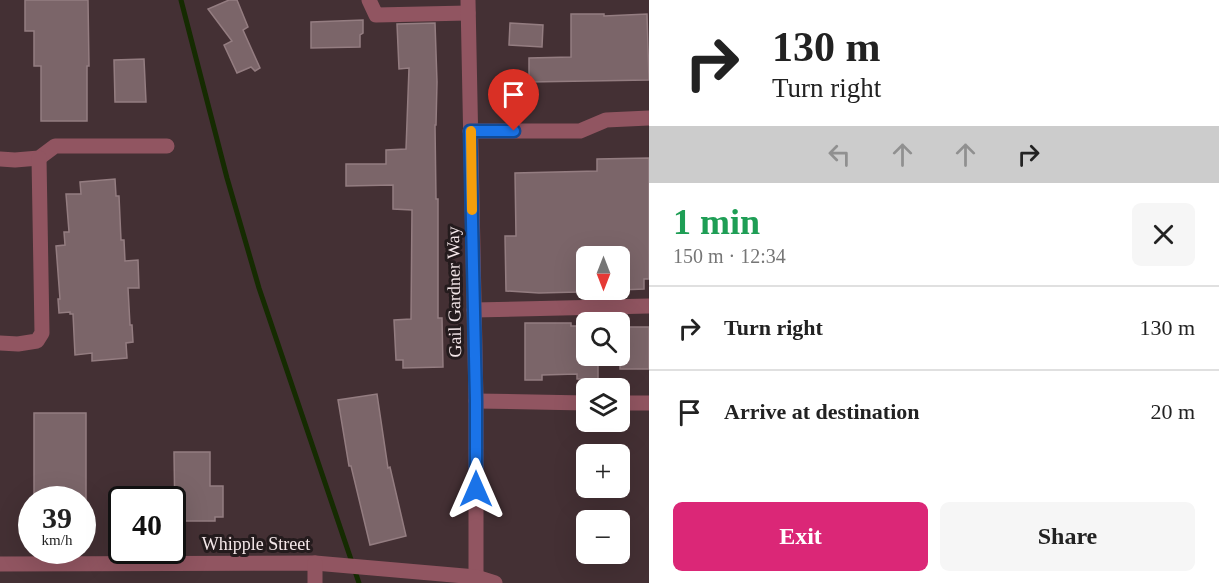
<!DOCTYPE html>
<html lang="en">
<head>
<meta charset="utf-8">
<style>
	body { margin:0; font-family:Georgia,serif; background:#f6f6f6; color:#222; height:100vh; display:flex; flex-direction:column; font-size:22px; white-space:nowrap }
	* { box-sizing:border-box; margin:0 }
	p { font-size:20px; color:#767676 }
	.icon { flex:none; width:33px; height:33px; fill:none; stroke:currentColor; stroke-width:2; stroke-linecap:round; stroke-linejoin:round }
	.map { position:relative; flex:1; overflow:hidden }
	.side { display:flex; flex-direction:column; background:#fff; width:570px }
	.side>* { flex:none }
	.guide { background:#fff; color:#222; overflow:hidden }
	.needle { width:39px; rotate:180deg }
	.buttons { position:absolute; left:576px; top:246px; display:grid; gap:12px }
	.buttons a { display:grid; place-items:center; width:54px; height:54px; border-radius:9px; background:#fff; box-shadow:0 6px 24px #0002; font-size:30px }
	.speed { position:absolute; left:18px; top:486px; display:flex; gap:12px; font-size:30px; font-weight:700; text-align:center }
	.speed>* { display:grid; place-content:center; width:78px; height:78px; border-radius:50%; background:#fff; box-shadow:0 6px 24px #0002; line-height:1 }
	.speed small { font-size:15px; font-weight:400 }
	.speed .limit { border:3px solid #111; border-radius:9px; background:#fff; color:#111 }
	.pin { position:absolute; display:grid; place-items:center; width:51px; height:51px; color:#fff; margin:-62px -26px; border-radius:50% 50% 50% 0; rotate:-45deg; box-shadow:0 0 6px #0007 }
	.pin .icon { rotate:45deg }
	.me { position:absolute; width:66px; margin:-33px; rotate:0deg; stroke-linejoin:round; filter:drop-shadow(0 0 4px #0008) }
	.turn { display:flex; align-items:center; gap:21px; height:126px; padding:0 24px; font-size:27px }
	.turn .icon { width:78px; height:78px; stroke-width:2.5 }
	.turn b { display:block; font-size:42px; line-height:51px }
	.lanes { display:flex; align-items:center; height:57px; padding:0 24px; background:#0003; justify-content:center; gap:30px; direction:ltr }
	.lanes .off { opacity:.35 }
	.round { display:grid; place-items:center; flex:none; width:63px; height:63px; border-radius:9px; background:#f6f6f6 }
	.headline { display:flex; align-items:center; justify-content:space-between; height:102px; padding:0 24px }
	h1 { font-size:36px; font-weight:800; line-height:45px; color:#1e9e55 }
	.button { display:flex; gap:12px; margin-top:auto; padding:12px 24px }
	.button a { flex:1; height:69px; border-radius:9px; background:#db2777; color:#fff; font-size:24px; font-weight:800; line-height:69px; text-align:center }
	.button a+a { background:#f6f6f6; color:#222 }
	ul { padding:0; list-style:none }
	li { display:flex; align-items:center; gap:18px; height:84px; padding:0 24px; border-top:2px solid #e0e0e0 }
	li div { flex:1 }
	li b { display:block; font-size:22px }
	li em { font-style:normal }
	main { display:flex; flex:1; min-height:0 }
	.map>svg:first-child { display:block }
</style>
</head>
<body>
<main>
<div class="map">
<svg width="649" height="583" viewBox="0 0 649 583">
	<rect width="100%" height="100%" fill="#443034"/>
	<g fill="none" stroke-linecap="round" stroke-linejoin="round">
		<path stroke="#152b01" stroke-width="5" d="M181 0 227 178 259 288 359 583"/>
	</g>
	<g fill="#7b6569" stroke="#947d81" stroke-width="1.5">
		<path d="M25 0H88L89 66H87V121H41V66H34V31H25Z"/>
		<path d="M229 0H237L248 27 243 30 260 68 255 71 251 67 237 73 224 45 232 41 208 9Z"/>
		<path d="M571 14H604V16L647 14 649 80 529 82V58L571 57Z"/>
		<path d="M363 20V33L360 35V47L311 48V22Z"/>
		<path d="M435 23 437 82 436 125H435L436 199H438V318H442L443 367 403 368V360H396L394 320 411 319 412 210 393 209V185L346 186V164H386V150L406 149 409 68 399 69 397 24Z"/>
		<path d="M510 23 543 25 542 47 509 45Z"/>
		<path d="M144 59 146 102H115L114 60Z"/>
		<path d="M649 158V279H644V289L620 290V256H586V274H578V292L539 293 506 291 505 236H516L515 173 597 171V159Z"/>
		<path d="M115 179 116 196H119L121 240H124L125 261 138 260 139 288H128L130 325H132L133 342 126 343 127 358 92 361V353L75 355 73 314H70V312L59 313 58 299H60L56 246 65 245 64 232H69L66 194H81L80 182Z"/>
		<path d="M525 323H571V326H586V356H598V379H577V374L542 375V380H525Z"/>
		<rect x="620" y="327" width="29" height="42"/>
		<path d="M377 394 388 468 390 467 406 536 370 545 351 466H349L338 400Z"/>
		<rect x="34" y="413" width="52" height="87"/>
		<path d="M174 452H210V486H223V517H215V521H175Z"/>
	</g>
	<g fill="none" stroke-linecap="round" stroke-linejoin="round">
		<g stroke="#915561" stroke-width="15">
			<path d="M369 0 376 15 468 13"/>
			<path d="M468 0 476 401V577L477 583"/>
			<path d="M470 131H580L606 120 649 118"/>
			<path d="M0 159 15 160 39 158 55 146H167"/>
			<path d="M474 310 649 306"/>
			<path d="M0 343 18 344 37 341 42 333 39 158"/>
			<path d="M476 401 586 403"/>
			<path d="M620 403H649"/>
			<path d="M0 564 315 563 476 577 495 583"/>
			<path d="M315 583V563"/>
		</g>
	</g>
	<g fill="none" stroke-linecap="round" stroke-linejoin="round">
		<defs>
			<path id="route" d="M476 489V401L470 131H514"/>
		</defs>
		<use href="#route" stroke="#114b97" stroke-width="15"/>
		<use href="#route" stroke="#1a73e8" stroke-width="10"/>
		<path stroke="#f59e0b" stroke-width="10" d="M471 131 472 210"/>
	</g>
	<g text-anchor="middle" stroke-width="6" stroke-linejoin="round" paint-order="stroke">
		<g font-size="18" fill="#f4e7e9" stroke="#241b1d">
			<text transform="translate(454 292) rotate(-91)" y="6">Gail Gardner Way</text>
			<text x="256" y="550">Whipple Street</text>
		</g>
	</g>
</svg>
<div class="buttons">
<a><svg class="needle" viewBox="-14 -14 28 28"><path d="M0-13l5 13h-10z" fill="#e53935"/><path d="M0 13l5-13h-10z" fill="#767676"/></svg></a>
<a><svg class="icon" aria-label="search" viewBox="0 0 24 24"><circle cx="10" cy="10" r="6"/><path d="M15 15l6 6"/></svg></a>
<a><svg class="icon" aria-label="layers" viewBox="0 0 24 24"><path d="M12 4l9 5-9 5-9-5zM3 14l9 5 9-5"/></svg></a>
<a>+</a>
<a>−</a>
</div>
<div class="speed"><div>39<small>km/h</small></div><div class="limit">40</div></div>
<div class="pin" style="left:514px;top:131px;background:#d93025"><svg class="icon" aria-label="arrive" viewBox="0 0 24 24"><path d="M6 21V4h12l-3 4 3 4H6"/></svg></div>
<svg class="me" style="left:476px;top:489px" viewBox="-20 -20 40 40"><path d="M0-17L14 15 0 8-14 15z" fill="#1a73e8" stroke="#fff" stroke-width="4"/></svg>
</div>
<section class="side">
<div class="guide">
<div class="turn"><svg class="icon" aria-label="right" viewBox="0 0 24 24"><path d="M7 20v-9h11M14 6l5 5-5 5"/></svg><div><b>130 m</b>Turn right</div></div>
<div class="lanes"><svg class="icon off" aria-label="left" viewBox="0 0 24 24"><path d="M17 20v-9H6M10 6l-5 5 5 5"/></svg><svg class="icon off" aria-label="ahead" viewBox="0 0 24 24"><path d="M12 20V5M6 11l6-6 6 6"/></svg><svg class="icon off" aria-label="ahead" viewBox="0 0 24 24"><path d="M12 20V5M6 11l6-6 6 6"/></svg><svg class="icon" aria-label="right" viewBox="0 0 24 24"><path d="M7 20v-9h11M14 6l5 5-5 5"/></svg></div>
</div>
<div class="headline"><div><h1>1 min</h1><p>150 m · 12:34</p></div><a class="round"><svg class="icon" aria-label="close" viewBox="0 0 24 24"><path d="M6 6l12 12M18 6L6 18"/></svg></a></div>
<ul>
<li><svg class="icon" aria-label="right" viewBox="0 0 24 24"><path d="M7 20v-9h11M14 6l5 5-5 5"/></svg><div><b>Turn right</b></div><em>130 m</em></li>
<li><svg class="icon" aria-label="arrive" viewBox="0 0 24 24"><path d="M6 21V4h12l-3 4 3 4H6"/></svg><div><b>Arrive at destination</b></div><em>20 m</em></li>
</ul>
<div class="button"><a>Exit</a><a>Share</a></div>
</section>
</main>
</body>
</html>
